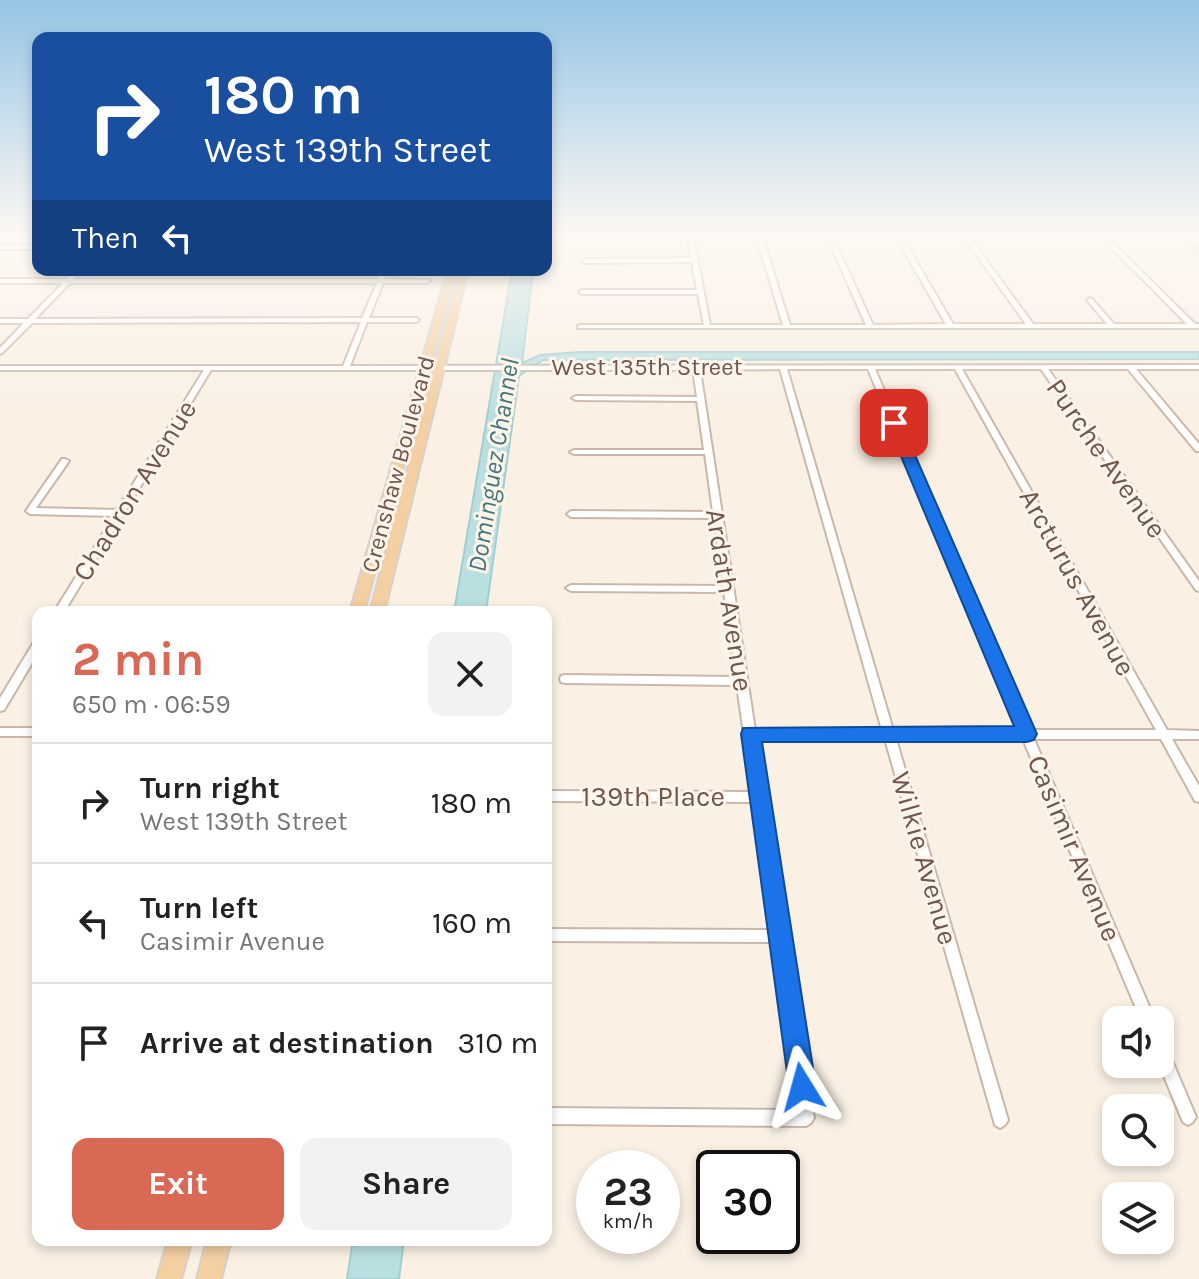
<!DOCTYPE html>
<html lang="en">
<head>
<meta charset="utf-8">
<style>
	body { margin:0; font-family:Karla,sans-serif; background:#f2f2f2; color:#222; height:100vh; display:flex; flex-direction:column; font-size:30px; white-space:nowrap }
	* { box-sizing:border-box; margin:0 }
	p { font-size:26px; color:#767676 }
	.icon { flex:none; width:44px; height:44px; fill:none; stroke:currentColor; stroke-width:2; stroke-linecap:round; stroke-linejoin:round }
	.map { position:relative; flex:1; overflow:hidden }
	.sheet { position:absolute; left:32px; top:606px; width:520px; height:640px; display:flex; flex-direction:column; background:#fff; border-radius:16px; box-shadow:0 4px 12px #0003 }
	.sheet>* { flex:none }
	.hud { position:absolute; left:32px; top:32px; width:520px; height:244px; border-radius:16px; box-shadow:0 4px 12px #0003; background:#1a4fa0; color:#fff; overflow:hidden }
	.buttons { position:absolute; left:1102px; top:1006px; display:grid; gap:16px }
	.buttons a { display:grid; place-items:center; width:72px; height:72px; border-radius:16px; background:#fff; box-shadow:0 4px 12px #0003; font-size:40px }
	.speed { position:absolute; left:576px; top:1150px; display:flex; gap:16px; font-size:40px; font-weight:700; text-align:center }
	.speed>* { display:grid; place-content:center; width:104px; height:104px; border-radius:50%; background:#fff; box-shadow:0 4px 12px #0003; line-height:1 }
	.speed small { font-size:20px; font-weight:400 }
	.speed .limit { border:4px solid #111; border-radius:12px; background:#fff; color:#111 }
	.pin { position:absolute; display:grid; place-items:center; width:68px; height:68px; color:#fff; margin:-34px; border-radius:16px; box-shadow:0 4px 12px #0006 }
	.me { position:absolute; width:88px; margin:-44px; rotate:352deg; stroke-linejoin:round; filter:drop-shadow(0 0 6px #0008) }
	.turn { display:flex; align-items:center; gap:28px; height:168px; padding:0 40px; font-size:36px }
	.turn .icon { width:104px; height:104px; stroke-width:2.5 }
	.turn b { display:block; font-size:56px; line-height:68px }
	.then { display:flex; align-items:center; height:76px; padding:0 40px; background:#0003; gap:16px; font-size:30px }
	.round { display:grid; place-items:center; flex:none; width:84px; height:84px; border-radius:16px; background:#f2f2f2 }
	.overview { display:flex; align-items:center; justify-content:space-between; height:136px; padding:0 40px }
	h1 { font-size:48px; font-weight:700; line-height:60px; color:#d96854 }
	.button { display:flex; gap:16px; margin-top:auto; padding:16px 40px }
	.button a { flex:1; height:92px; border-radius:16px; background:#d96854; color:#fff; font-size:32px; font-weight:700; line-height:92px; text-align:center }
	.button a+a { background:#f2f2f2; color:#222 }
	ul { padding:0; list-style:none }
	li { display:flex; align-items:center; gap:24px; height:120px; padding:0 40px; border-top:2px solid #e0e0e0 }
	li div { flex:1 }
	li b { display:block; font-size:30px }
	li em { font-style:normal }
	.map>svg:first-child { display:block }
</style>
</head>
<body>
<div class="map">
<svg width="1199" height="1279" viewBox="0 0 1199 1279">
	<rect width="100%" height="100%" fill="#faf0e4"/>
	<g fill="#badfe1" stroke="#a2ced2" stroke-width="2">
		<path d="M512 270H533L522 363 540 355 579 352H1199V359L543 360 519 376 486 612H454Z"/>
		<path d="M353 1240H404L399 1279H347Z"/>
	</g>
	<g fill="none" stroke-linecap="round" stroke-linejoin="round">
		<defs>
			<g id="minor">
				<path d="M687 235H693L710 325H783L756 235H762L790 325H866L826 235H832L873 325 946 324 895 235H901L953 324H1026L962 235H968L1033 324H1107L1087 300 1090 298 1092 299 1114 324H1187L1099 235H1105L1195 324H1199V328H578V326L580 325H704L698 294H582L579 292 582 290H697L692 262 585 263 582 261 585 259 691 258Z"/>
				<rect x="0" y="245" width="38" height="4"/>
				<path d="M76 270H82L73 279H378L382 270H388L384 279 429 280 430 281 427 283H383L369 318H416L419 320 416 322H367L350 366 1199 365V369H1136L1199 444V451H1196L1128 369H1048L1199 581V591L1196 590 1041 369H962L1167 730 1199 731V739H1172L1199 786V802L1195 801 1161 739H1034L1155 1020H1141L1023 739H896L1008 1120 1005 1125 1000 1128 995 1125 885 739 756 738 814 1118 811 1123 806 1126 546 1124V1108L797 1110 774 942 546 941V929L772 930 754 802 546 801V791L752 792 737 685 565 683 561 682 560 679 561 676 565 675 736 677 724 592 571 591 566 588 571 585 723 586 714 518 571 517 567 514 571 511 713 512 705 454H574L570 452 574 450H704L697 401 576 400 572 398 576 396 697 397 693 370H211L64 612H54L114 516 30 514 26 511 62 459H65L69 461 36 508 117 510 204 370H0V366H343L361 322 32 323 2 353 0 354V348L24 323H0V319H28L63 283H0V279H67ZM70 283H377L362 318 35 319ZM780 369 882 730H755L700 370ZM787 369H868L1019 730H893ZM875 369H955L1156 730H1030Z"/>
				<path d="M38 641V653L4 710 0 711V698L34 642Z"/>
				<rect x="0" y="728" width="38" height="8"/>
				<path d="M1160 1042 1165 1044 1196 1117 1193 1122 1188 1125 1183 1122 1159 1064Z"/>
			</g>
			<g id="major">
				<path d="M1175 235H1184L1199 248V254Z"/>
				<path d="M448 270H456L364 612H350Z"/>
				<path d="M460 270H468L384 612H370Z"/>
				<path d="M168 1240H192L181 1279H157Z"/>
				<path d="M207 1240H231L221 1279H197Z"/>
			</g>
		</defs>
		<use href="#minor" stroke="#cab7ab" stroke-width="4"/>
		<use href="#major" stroke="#d7d0cd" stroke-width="4"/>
		<use href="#minor" fill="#fff" fill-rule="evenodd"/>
		<use href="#major" fill="#f3cfa2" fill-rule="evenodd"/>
	</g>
	<linearGradient id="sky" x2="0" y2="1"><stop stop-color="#95c5e5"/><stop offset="0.57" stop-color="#fdf8f3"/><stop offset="1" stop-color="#fdf8f3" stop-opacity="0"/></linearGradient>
	<rect width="1199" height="414" fill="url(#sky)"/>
	<path fill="#1a73e8" stroke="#114b97" stroke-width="2" d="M894 419 901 423 1037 734 1034 740 1027 742H762L816 1087 812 1097 802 1101 793 1097 789 1087 741 734 743 728 1014 726 887 423Z"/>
	<g text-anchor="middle" stroke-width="6" stroke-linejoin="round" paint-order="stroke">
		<g font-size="24" fill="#70564c" stroke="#fdf4ea">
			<text x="647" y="375">West 135th Street</text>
			<text transform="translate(398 464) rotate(-75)" y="8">Crenshaw Boulevard</text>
		</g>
		<g font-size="26" font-style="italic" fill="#45767b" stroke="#fdf4ea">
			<text transform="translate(493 465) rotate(-81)" y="9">Dominguez Channel</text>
		</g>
		<g font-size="28" fill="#70564c" stroke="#fdf4ea">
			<text transform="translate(1107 458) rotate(55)" y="10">Purche Avenue</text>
			<text transform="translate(134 490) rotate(-58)" y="10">Chadron Avenue</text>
			<text transform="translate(1078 582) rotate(61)" y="10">Arcturus Avenue</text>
			<text transform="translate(730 600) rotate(81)" y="10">Ardath Avenue</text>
			<text x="653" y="806">139th Place</text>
			<text transform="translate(1075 848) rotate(67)" y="10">Casimir Avenue</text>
			<text transform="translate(925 858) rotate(74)" y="10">Wilkie Avenue</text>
		</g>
	</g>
</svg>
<div class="buttons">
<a><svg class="icon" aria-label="sound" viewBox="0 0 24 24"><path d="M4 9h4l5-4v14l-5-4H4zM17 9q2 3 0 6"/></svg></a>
<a><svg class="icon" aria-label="search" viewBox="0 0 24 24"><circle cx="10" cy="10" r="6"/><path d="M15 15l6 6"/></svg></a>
<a><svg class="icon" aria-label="layers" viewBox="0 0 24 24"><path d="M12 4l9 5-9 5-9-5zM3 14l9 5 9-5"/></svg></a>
</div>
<div class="speed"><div>23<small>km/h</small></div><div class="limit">30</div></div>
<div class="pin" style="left:894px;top:423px;background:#d93025"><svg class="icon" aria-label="arrive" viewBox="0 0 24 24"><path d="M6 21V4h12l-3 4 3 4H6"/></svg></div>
<svg class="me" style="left:802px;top:1087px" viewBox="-20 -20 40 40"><path d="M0-17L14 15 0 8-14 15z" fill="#1a73e8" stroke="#fff" stroke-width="4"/></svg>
<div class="hud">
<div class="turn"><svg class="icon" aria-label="right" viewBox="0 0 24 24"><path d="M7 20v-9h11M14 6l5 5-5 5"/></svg><div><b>180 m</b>West 139th Street</div></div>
<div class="then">Then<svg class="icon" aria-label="left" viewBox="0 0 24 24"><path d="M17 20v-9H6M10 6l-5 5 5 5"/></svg></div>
</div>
<section class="sheet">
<div class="overview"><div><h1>2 min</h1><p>650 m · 06:59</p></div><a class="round"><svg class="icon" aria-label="close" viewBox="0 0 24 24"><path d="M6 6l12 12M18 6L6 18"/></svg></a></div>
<ul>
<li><svg class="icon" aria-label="right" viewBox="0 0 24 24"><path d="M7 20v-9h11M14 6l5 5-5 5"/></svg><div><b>Turn right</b><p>West 139th Street</p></div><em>180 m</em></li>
<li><svg class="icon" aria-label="left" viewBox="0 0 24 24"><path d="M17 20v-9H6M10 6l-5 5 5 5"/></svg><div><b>Turn left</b><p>Casimir Avenue</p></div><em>160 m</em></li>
<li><svg class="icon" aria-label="arrive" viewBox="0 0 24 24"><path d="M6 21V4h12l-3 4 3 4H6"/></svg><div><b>Arrive at destination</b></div><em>310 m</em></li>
</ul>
<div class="button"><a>Exit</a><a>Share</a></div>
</section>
</div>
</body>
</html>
